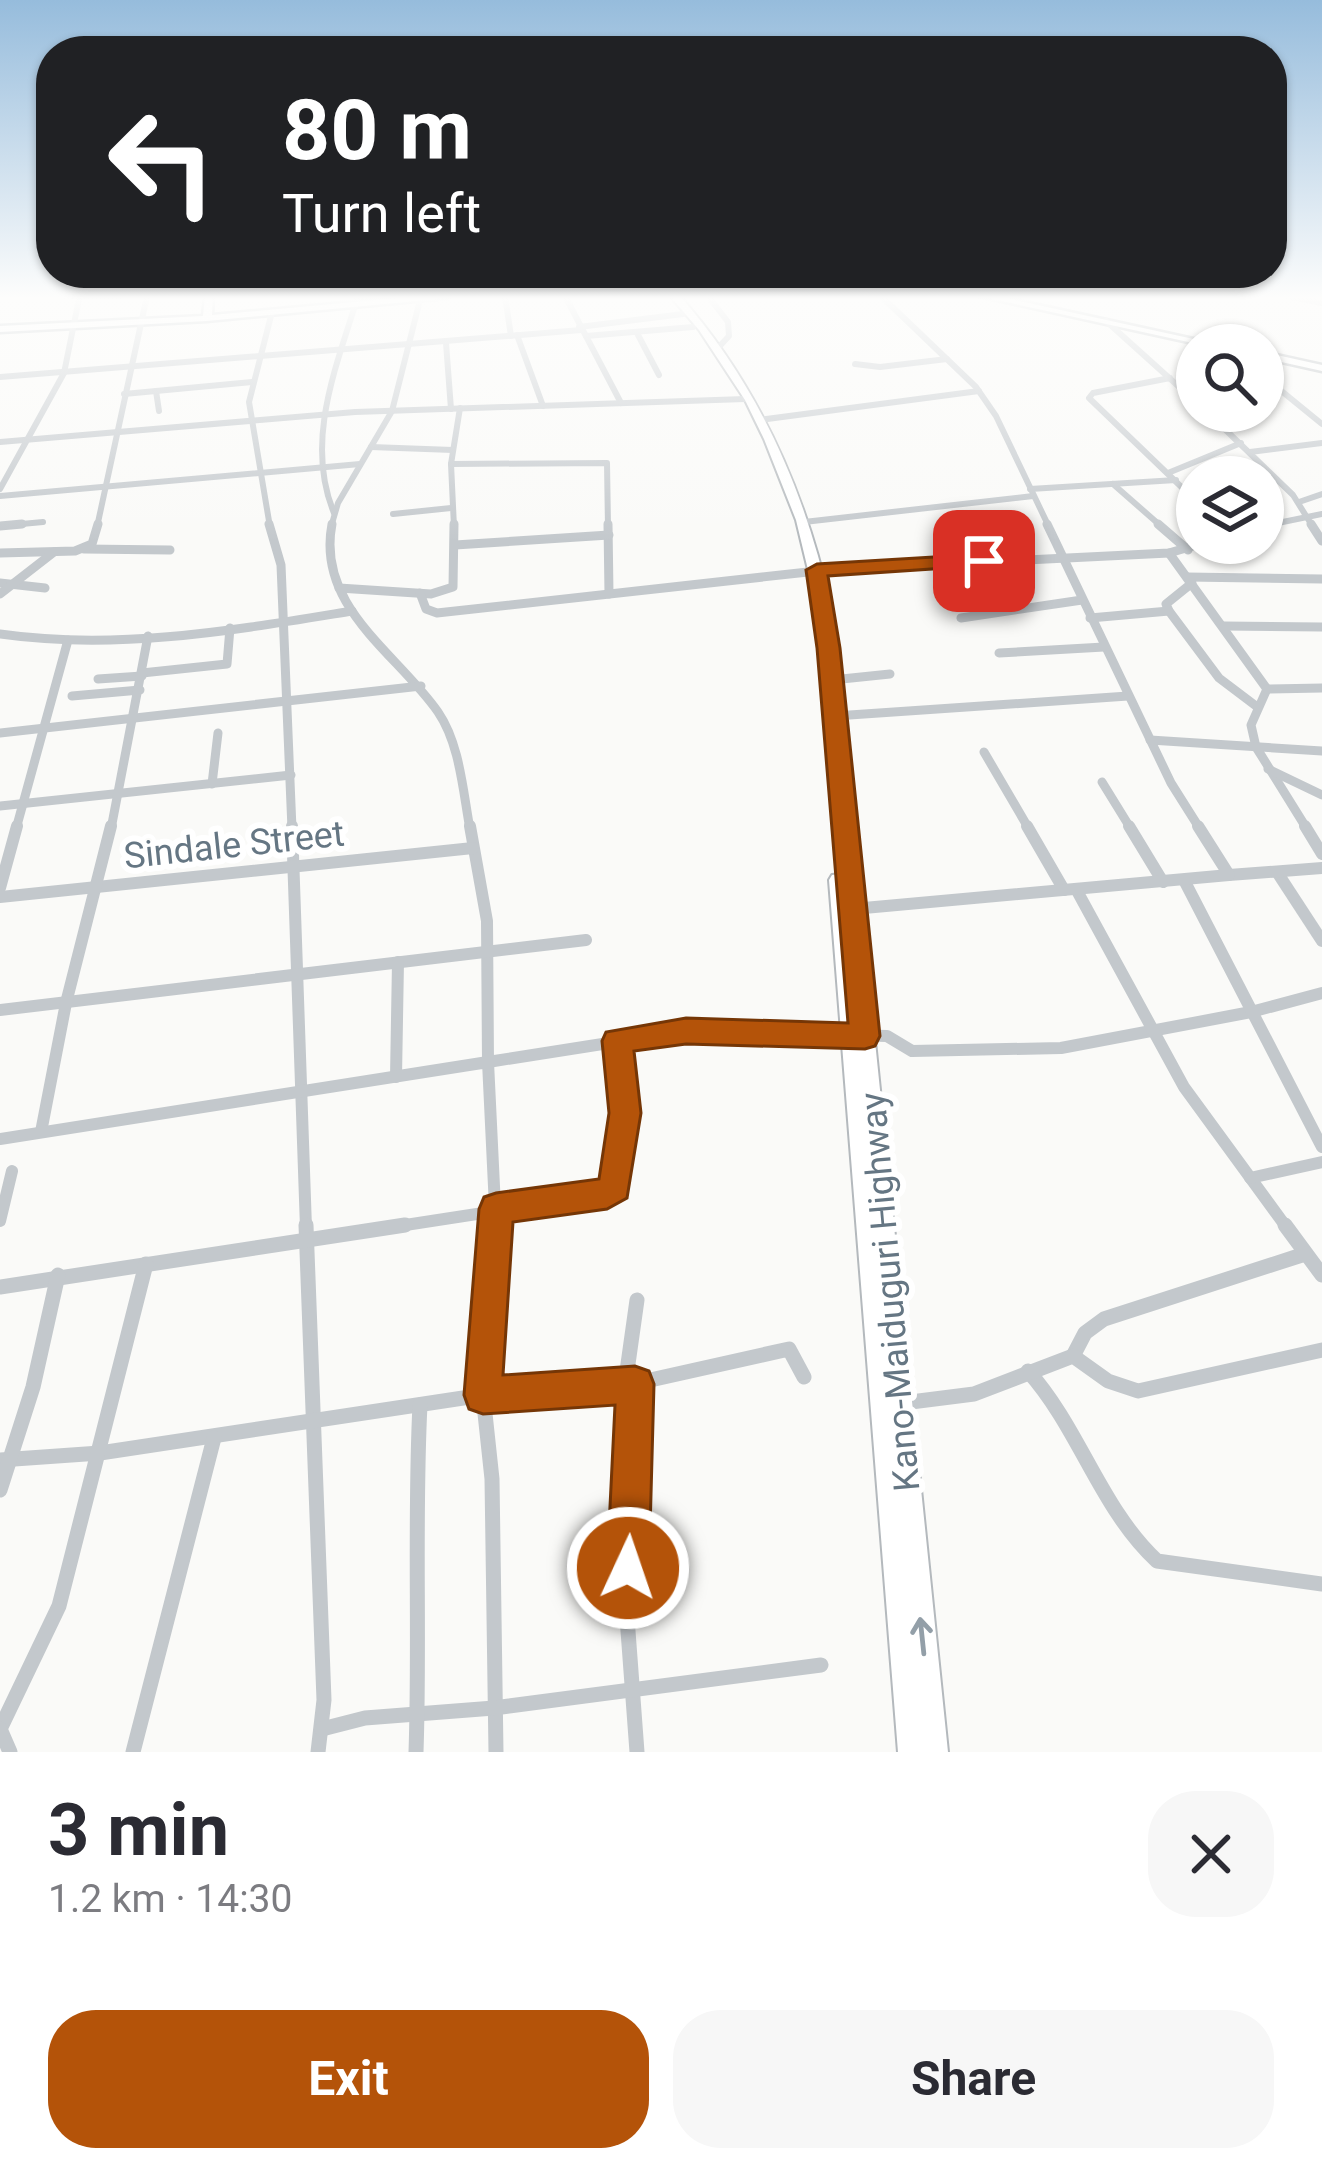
<!DOCTYPE html>
<html lang="en">
<head>
<meta charset="utf-8">
<style>
	body { margin:0; font-family:Roboto,sans-serif; background:#f7f7f7; color:#2b2b33; height:100vh; display:flex; flex-direction:column; font-size:45px; white-space:nowrap }
	* { box-sizing:border-box; margin:0 }
	p { font-size:39px; color:#7c7c81 }
	.icon { flex:none; width:66px; height:66px; fill:none; stroke:currentColor; stroke-width:2; stroke-linecap:round; stroke-linejoin:round }
	.map { position:relative; height:1752px; overflow:hidden }
	.panel { display:flex; flex-direction:column; background:#fff; flex:1 }
	.panel>* { flex:none }
	.guide { position:absolute; left:36px; top:36px; width:1251px; height:252px; border-radius:48px; box-shadow:0 3px 9px #0004; background:#202124; color:#fff; overflow:hidden }
	.tools { position:absolute; left:1176px; top:324px; display:grid; gap:24px }
	.tools a { display:grid; place-items:center; width:108px; height:108px; border-radius:50%; background:#fff; box-shadow:0 3px 9px #0004; font-size:60px }
	.pin { position:absolute; display:grid; place-items:center; width:102px; height:102px; color:#fff; margin:-51px; border-radius:24px; box-shadow:0 6px 18px #0006 }
	.me { position:absolute; width:132px; margin:-66px; rotate:3deg; stroke-linejoin:round; filter:drop-shadow(0 0 9px #0008) }
	.turn { display:flex; align-items:center; gap:42px; height:252px; padding:0 48px; font-size:54px }
	.turn .icon { width:156px; height:156px; stroke-width:2.5 }
	.turn b { display:block; font-size:84px; line-height:102px }
	.round { display:grid; place-items:center; flex:none; width:126px; height:126px; border-radius:48px; background:#f7f7f7 }
	.head { display:flex; align-items:center; justify-content:space-between; height:204px; padding:0 48px }
	h1 { font-size:72px; font-weight:700; line-height:90px }
	.primary-button { display:flex; gap:24px; margin-top:auto; padding:24px 48px }
	.primary-button a { flex:1; height:138px; border-radius:48px; background:#b45309; color:#fff; font-size:48px; font-weight:700; line-height:138px; text-align:center }
	.primary-button a+a { background:#f7f7f7; color:#2b2b33 }
	.map>svg:first-child { display:block }
</style>
</head>
<body>
<div class="map">
<svg width="1322" height="1752" viewBox="0 0 1322 1752">
	<rect width="100%" height="100%" fill="#fafaf8"/>
	<g fill="none" stroke-linecap="round" stroke-linejoin="round">
		<defs>
			<path id="secondary" d="M205 296H213L212 315 419 296H451L447 298 207 321 0 332V326L203 316Z"/>
			<g id="primary">
				<path d="M979 296H997L1221 345H1202Z"/>
				<path d="M1263 352 1322 365V371L1263 358Z"/>
			</g>
			<path id="highway" d="M670 296H680C758 385 804 488 830 603L948 1752H898L829 880 832 875 840 874 816 603 796 520 764 439 745 400 699 330Z"/>
		</defs>
		<use href="#secondary" stroke="#b3babf" stroke-width="5"/>
		<use href="#primary" stroke="#b5babe" stroke-width="5"/>
		<use href="#highway" stroke="#b4b9bd" stroke-width="4"/>
		<g stroke="#c3c8cc" stroke-width="6">
			<path d="M65 296H120"/>
			<path d="M505 296 511 336"/>
			<path d="M565 296 621 403"/>
			<path d="M708 296 728 322 729 336 717 349"/>
			<path d="M881 296 976 387 996 416 1049 527"/>
			<path d="M1287 296 1322 303"/>
			<path d="M1106 321 1197 403"/>
			<path d="M579 327 683 314"/>
			<path d="M637 333 659 375"/>
			<path d="M517 335 543 406"/>
			<path d="M586 336 693 327"/>
			<path d="M446 343 451 409"/>
			<path d="M855 364 880 367 947 359"/>
			<path d="M1263 376 1322 424"/>
			<path d="M0 377 581 330"/>
			<path d="M1170 378 1093 393 1089 398 1197 502"/>
			<path d="M156 391 159 411"/>
			<path d="M124 394 252 382"/>
			<path d="M1206 411 1293 495 1313 527"/>
			<path d="M759 420 979 391"/>
			<path d="M0 442 355 412 745 399"/>
			<path d="M371 447 453 450"/>
			<path d="M1250 452 1322 443"/>
			<path d="M451 464 607 463 608 527"/>
			<path d="M1168 473 1241 443"/>
			<path d="M1113 484 1162 527"/>
			<path d="M0 489 64 373 79 299"/>
			<path d="M1030 489 1176 480"/>
			<path d="M0 496 360 464"/>
			<path d="M1299 502 1322 494"/>
			<path d="M334 513C304 441 337 365 358 296"/>
			<path d="M393 514 451 508"/>
			<path d="M804 522 1033 496"/>
			<path d="M0 526 43 522"/>
			<path d="M1263 526 1322 514"/>
			<path d="M97 527 147 296"/>
			<path d="M270 527 249 402 272 312"/>
			<path d="M331 527 338 503 392 411 421 296"/>
			<path d="M454 527 451 464 460 408"/>
		</g>
		<g stroke="#c3c8cc" stroke-width="9">
			<path d="M269 524 281 565 292 829"/>
			<path d="M332 524C316 607 397 653 438 712 460 744 463 792 470 829"/>
			<path d="M608 524 609 594"/>
			<path d="M1047 524 1171 783 1200 829"/>
			<path d="M1158 524 1188 550"/>
			<path d="M1311 524 1322 541"/>
			<path d="M0 526 22 524"/>
			<path d="M1263 526 1273 524"/>
			<path d="M455 545 609 535"/>
			<path d="M84 549 170 550"/>
			<path d="M0 553 75 551 92 544 98 524"/>
			<path d="M1169 553 1267 689"/>
			<path d="M817 570 1169 553 1203 543"/>
			<path d="M1187 577 1322 579"/>
			<path d="M0 583 45 588"/>
			<path d="M1192 583 1166 604 1169 611 1219 678 1256 706"/>
			<path d="M339 588 431 594 453 587 454 524"/>
			<path d="M420 593 426 609 437 613 808 572"/>
			<path d="M0 594 54 552"/>
			<path d="M961 618 1082 600"/>
			<path d="M1090 618 1169 611"/>
			<path d="M1224 626 1322 627"/>
			<path d="M0 634C118 651 235 630 352 611"/>
			<path d="M999 653 1104 647"/>
			<path d="M142 673 227 664 230 628"/>
			<path d="M98 679 142 676"/>
			<path d="M832 680 890 674"/>
			<path d="M1267 689 1251 725 1256 747 1307 829"/>
			<path d="M1267 689 1322 688"/>
			<path d="M72 696 140 690"/>
			<path d="M835 716 1128 696"/>
			<path d="M0 733 421 686"/>
			<path d="M1150 740 1322 751"/>
			<path d="M984 752 1029 829"/>
			<path d="M1268 769 1322 795"/>
			<path d="M1102 782 1131 829"/>
			<path d="M212 784 218 733"/>
			<path d="M0 806 291 775"/>
			<path d="M16 829 68 640"/>
			<path d="M111 829 148 636"/>
		</g>
		<g stroke="#c3c8cc" stroke-width="12">
			<path d="M292 826 306 1228"/>
			<path d="M470 826 487 921 488 1062 685 1031 887 1036 912 1051 1061 1048 1251 1012 1322 993"/>
			<path d="M1027 826 1064 890"/>
			<path d="M1129 826 1163 882"/>
			<path d="M1305 826 1322 854"/>
			<path d="M1277 872 1322 941"/>
			<path d="M1229 875 1322 868"/>
			<path d="M1184 880 1322 1147"/>
			<path d="M0 888 17 826"/>
			<path d="M1076 889 1184 1087 1287 1228"/>
			<path d="M0 897 473 848"/>
			<path d="M853 909 1229 875 1198 826"/>
			<path d="M0 1010 586 940"/>
			<path d="M396 1077 398 962"/>
			<path d="M41 1132 66 1003 111 826"/>
			<path d="M0 1139 488 1062 496 1228"/>
			<path d="M1250 1178 1322 1162"/>
			<path d="M0 1221 12 1171"/>
			<path d="M386 1228 607 1194C638 1152 623 1089 617 1041"/>
		</g>
		<g stroke="#c3c8cc" stroke-width="15">
			<path d="M306 1225 324 1700 318 1752"/>
			<path d="M496 1225 483 1395 492 1479 496 1752"/>
			<path d="M1285 1225 1322 1275"/>
			<path d="M0 1287 405 1225"/>
			<path d="M637 1300 627 1371 635 1385 626 1604 637 1752"/>
			<path d="M1073 1356 1085 1333 1104 1319 1305 1254"/>
			<path d="M1028 1371C1080 1429 1100 1508 1157 1561L1322 1584"/>
			<path d="M903 1403 974 1394 1073 1356 1108 1381 1138 1391 1322 1350"/>
			<path d="M0 1460 100 1453 483 1395 619 1387 789 1349 804 1377"/>
			<path d="M0 1490 33 1387 58 1275"/>
			<path d="M0 1729 59 1606 146 1264"/>
			<path d="M0 1729 10 1752"/>
			<path d="M322 1729 365 1718 494 1708 821 1665"/>
			<path d="M133 1752 214 1438"/>
			<path d="M416 1752C420 1636 414 1521 420 1405"/>
		</g>
		<use href="#secondary" fill="#fff" fill-rule="evenodd"/>
		<use href="#primary" fill="#fff" fill-rule="evenodd"/>
		<use href="#highway" fill="#fff" fill-rule="evenodd"/>
	</g>
	<defs><path id="oneway-shaft" d="M-6 0H5M1.5-3L5.5 0L1.5 3" fill="none" stroke-width="1.6" stroke-linecap="round" stroke-linejoin="round" transform="scale(3)"/></defs>
	<use stroke="#939fa8" href="#oneway-shaft" transform="translate(922 1636) rotate(-96)"/>
	<linearGradient id="sky" x2="0" y2="1"><stop stop-color="#96bcdc"/><stop offset="0.55" stop-color="#fdfdfc"/><stop offset="1" stop-color="#fdfdfc" stop-opacity="0"/></linearGradient>
	<rect width="1322" height="541" fill="url(#sky)"/>
	<path fill="#b45309" stroke="#753606" stroke-width="3" d="M984 554 991 556V565L828 576 840 648 880 1036 875 1046 865 1049 686 1044 634 1051 641 1113 627 1198 607 1209 513 1222 503 1375 635 1366 649 1371 654 1384 649 1568 643 1582 628 1588 613 1582 607 1568 615 1405 483 1414 469 1409 464 1395 479 1209 484 1197 496 1193 599 1179 609 1113 602 1041 606 1032 686 1018 848 1023 817 648 806 570 817 564Z"/>
	<g text-anchor="middle" stroke-width="12" stroke-linejoin="round" paint-order="stroke">
		<g font-size="36" fill="#657683" stroke="#fff">
			<text transform="translate(234 844) rotate(-6)" y="13">Sindale Street</text>
			<text transform="translate(889 1292) rotate(-95)" y="13">Kano-Maiduguri Highway</text>
		</g>
	</g>
</svg>
<div class="tools">
<a><svg class="icon" aria-label="search" viewBox="0 0 24 24"><circle cx="10" cy="10" r="6"/><path d="M15 15l6 6"/></svg></a>
<a><svg class="icon" aria-label="layers" viewBox="0 0 24 24"><path d="M12 4l9 5-9 5-9-5zM3 14l9 5 9-5"/></svg></a>
</div>
<div class="pin" style="left:984px;top:561px;background:#d93025"><svg class="icon" aria-label="arrive" viewBox="0 0 24 24"><path d="M6 21V4h12l-3 4 3 4H6"/></svg></div>
<svg class="me" style="left:628px;top:1568px" viewBox="-20 -20 40 40"><circle r="17" fill="#b45309" stroke="#fff" stroke-width="3"/><path d="M0-11L8 9 0 5-8 9z" fill="#fff"/></svg>
<div class="guide">
<div class="turn"><svg class="icon" aria-label="left" viewBox="0 0 24 24"><path d="M17 20v-9H6M10 6l-5 5 5 5"/></svg><div><b>80 m</b>Turn left</div></div>
</div>
</div>
<section class="panel">
<div class="head"><div><h1>3 min</h1><p>1.2 km · 14:30</p></div><a class="round"><svg class="icon" aria-label="close" viewBox="0 0 24 24"><path d="M6 6l12 12M18 6L6 18"/></svg></a></div>
<div class="primary-button"><a>Exit</a><a>Share</a></div>
</section>
</body>
</html>
